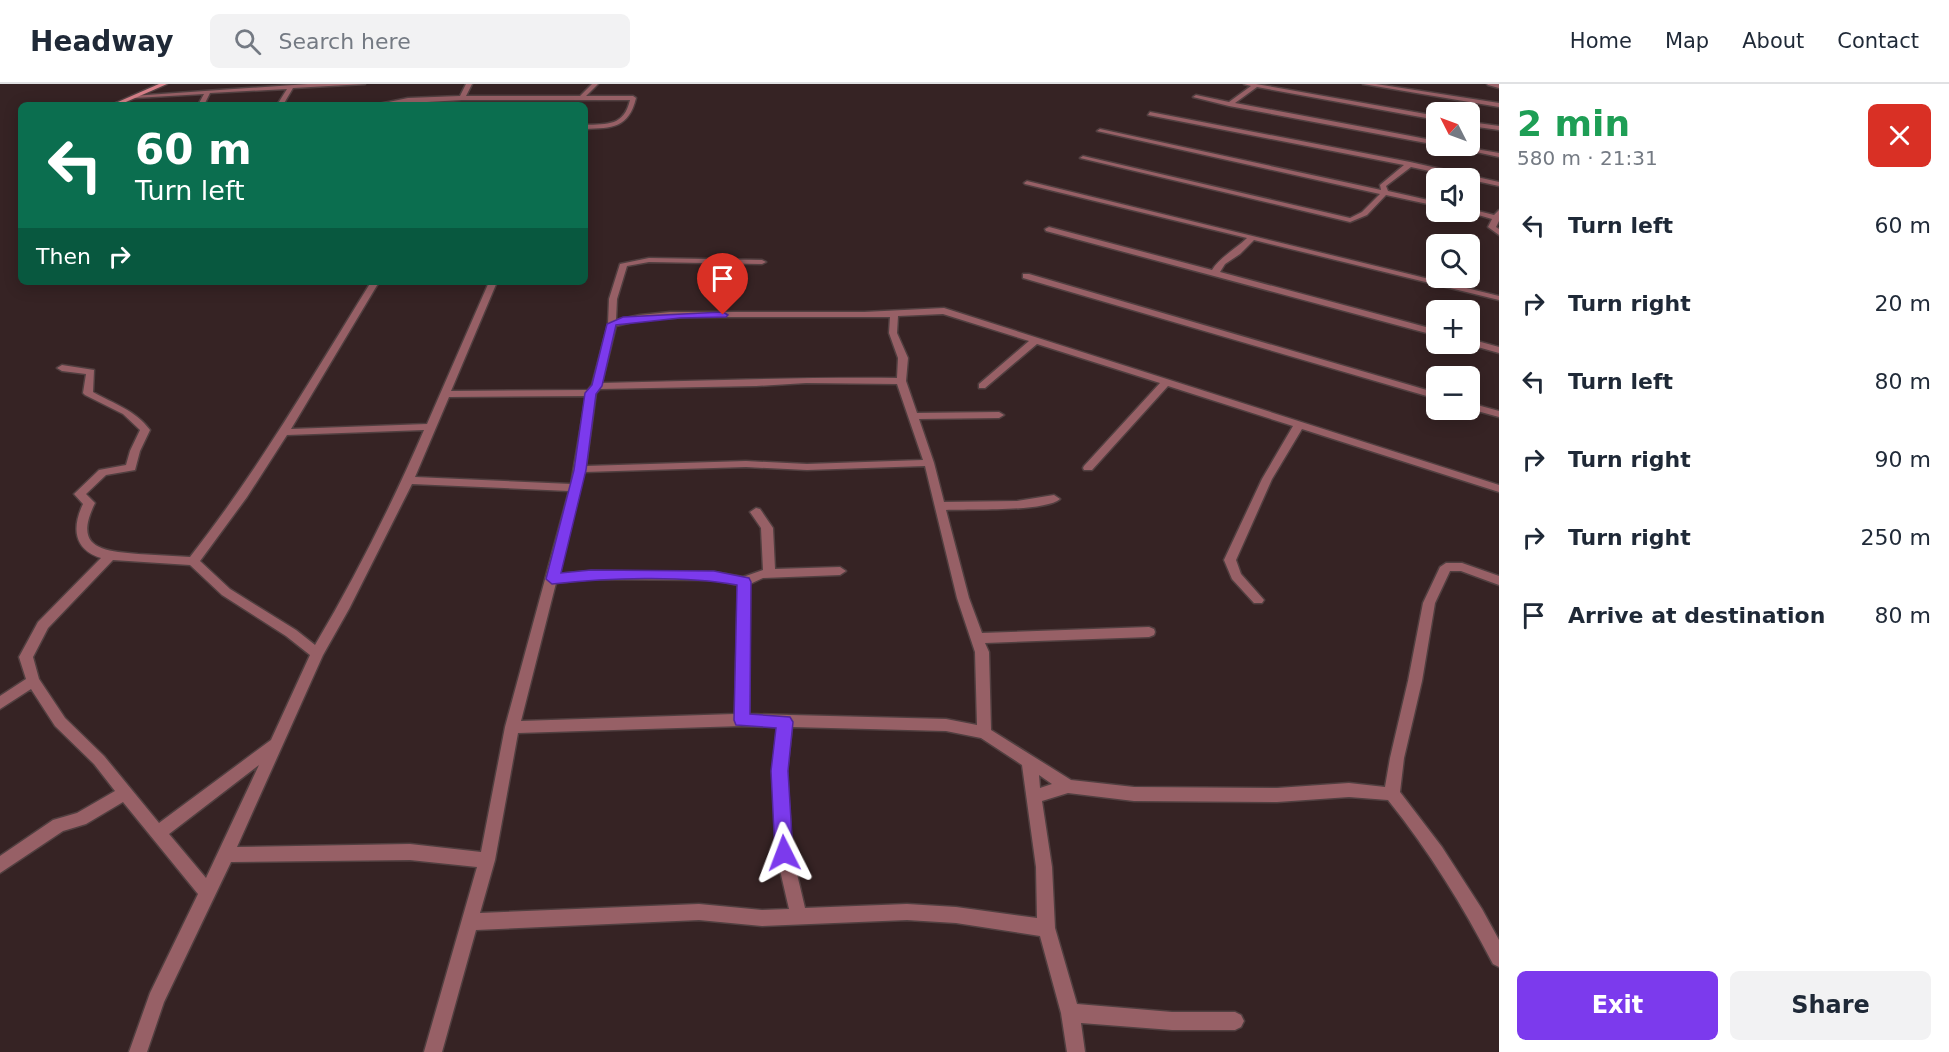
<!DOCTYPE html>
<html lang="en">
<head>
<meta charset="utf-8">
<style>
	body { margin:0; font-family:"DejaVu Sans",sans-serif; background:#f2f2f3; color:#1f2937; height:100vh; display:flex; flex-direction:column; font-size:22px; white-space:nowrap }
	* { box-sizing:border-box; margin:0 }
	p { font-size:20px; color:#747a83 }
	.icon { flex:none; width:33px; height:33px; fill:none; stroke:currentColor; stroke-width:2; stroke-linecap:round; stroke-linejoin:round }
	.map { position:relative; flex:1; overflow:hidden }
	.sheet { display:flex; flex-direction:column; background:#fff; width:450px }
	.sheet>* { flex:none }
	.top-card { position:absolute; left:18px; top:18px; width:570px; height:183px; border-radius:9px; box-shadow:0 3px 15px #0003; background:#0b6e4f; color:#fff; overflow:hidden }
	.needle { width:39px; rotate:312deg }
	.controls { position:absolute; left:1426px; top:18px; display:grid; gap:12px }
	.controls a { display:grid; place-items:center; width:54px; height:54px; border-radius:9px; background:#fff; box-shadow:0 3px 15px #0003; font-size:30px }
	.pin { position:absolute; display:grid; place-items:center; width:51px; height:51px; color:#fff; margin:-62px -26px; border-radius:50% 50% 50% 0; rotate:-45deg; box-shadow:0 0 6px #0007 }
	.pin .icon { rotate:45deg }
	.me { position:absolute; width:66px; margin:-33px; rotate:357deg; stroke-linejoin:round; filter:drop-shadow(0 0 4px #0008) }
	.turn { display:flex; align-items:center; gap:21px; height:126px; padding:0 18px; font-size:27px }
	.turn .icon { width:78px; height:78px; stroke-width:2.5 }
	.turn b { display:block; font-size:42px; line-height:51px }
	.then { display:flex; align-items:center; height:57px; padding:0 18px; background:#0003; gap:12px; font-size:22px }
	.round { display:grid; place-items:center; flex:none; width:63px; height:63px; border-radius:9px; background:#f2f2f3 }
	.overview { display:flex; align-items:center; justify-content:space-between; height:102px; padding:0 18px }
	h1 { font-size:36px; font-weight:700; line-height:45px; color:#1e9e55 }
	.action { display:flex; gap:12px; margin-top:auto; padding:12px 18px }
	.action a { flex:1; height:69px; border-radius:9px; background:#7c3aed; color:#fff; font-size:24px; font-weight:700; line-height:69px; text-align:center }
	.action a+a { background:#f2f2f3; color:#1f2937 }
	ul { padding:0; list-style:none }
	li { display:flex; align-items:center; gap:18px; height:78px; padding:0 18px }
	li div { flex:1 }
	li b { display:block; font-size:22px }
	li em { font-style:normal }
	header { display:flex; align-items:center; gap:36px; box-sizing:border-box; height:84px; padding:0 30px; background:#fff; border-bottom:2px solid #e0e1e3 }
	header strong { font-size:28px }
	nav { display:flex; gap:33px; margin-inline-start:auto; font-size:21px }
	.search { width:420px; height:54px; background:#f2f2f3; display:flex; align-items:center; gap:15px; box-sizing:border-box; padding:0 21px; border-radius:9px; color:#747a83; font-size:22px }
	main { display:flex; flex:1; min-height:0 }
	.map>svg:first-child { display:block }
</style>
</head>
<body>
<header>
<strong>Headway</strong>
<div class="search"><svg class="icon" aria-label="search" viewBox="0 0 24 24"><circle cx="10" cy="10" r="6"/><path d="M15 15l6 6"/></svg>Search here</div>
<nav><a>Home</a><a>Map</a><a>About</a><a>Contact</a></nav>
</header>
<main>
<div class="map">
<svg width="1499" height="968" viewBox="0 0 1499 968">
	<rect width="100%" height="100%" fill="#362324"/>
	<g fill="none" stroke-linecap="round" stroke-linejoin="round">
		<defs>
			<g id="street">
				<path d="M308 0H365L293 4 283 21H277L287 5 210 9 204 21H198L204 10 135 14 132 12Z"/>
				<path d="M466 0H472L466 12H580L592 0H598L586 12H633L636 14C629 44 612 44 585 45V41C608 40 624 42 630 16H462L374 21 408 14 460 12Z"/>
				<path d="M1244 0H1256L1437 32V36L1257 3 1235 19 1437 57V61L1229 22 1193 13 1196 11 1229 18 1251 2Z"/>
				<path d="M1363 0H1376L1499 19V23Z"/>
				<path d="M1487 0H1499V4L1488 1Z"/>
				<path d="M1150 28 1410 78 1499 98V102L1411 83 1386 102 1388 107 1437 118V122L1386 111 1367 131 1350 138 1080 74 1083 72 1350 134 1362 128 1380 110 1097 47 1100 45 1381 106 1380 101 1404 81 1148 31Z"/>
				<path d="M1470 38 1499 42V46L1470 42Z"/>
				<path d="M1448 62H1458L1499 69V73Z"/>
				<path d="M1027 97 1499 212V216L1254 156 1240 170 1225 180 1220 188 1437 246V252L1434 251 1046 147 1045 145 1049 143 1212 186C1219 174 1237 164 1247 154L1025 100 1024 99Z"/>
				<path d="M1470 125 1494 131 1499 126V137L1496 143 1499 145V151L1488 143 1492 135 1468 128Z"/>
				<path d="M649 174 762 176 766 178 762 180 649 178 627 182 617 215 616 236 640 231 670 228H864L944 224 1499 401V408L1302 345 1272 395 1236 476 1241 490 1264 516 1262 519H1254L1232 495 1224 476 1262 395 1293 342 1168 302 1092 386H1084L1083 384 1084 382 1160 299 1037 260 985 304H979V300L1029 257 943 230 898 232 897 249 908 274 906 297 917 329 999 328 1004 331 999 334 919 335 934 379 944 418 1017 417 1054 411 1060 415C1045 428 969 425 946 426L969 514 982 549 1149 543 1154 545 1155 548 1154 551 1149 553 985 559 989 568 991 646 1071 696 1134 703 1277 704 1349 699 1385 703 1390 674 1408 597 1423 519 1440 483 1446 479H1462L1499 492V501L1461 487H1450L1435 519 1422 597 1404 674 1400 708 1442 763 1482 825 1499 856V883L1493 880C1463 822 1429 767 1388 716L1349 713 1277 718 1134 717 1068 709 1042 717 1052 783 1055 844 1077 920 1172 928H1235L1241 931 1244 937 1241 943 1235 946H1172L1081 939 1085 968H1067L1061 929 1040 852 956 839 907 836 762 842 699 836 476 846 442 968H424L477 783 410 776 231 778 164 918 147 968H129L150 909 198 810 123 718 86 740 63 747 0 789V772L53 736 77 729 115 707 94 680 55 642 31 605 0 625V612L26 595 19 573 38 538 101 474C73 465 72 443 83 420L74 410 99 386 126 381 130 367 140 346 123 330 85 311 83 309 86 290 62 287 57 284 62 281 94 286 93 308C114 320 135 326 150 346L140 367 135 386 106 391 86 410 95 419C73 464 101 467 138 470 155 471 173 472 190 473 259 385 312 293 371 198H379L291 345 427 340 489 198H497L451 307 588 306 592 301 608 240 609 215 620 180ZM685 233H890L889 249 898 274 897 294C798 293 701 297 602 299L616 242 640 236ZM806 299 897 300 923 376 807 380 746 377 586 382 596 309 600 305 756 302ZM586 312 571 400 415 393 449 313ZM424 346C392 420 356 492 315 561L296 546 230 505 200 477 247 413 287 351ZM925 382 957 514 975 568 977 641 946 635 749 630 750 500 763 494 840 491 846 487 840 483 775 485 773 444 760 425 756 424 750 428 761 444 763 486 743 493 714 488 591 487 558 490 584 388 746 383 807 386ZM412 400 569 407 505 643 481 768 410 760 237 763 323 571 349 525ZM113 476 190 481 222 511 286 552 310 571 271 656 159 739 104 672 65 634 39 595 33 573 48 544ZM591 495 714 496 738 501 735 630 521 637 556 499ZM742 642 777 643 773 687 776 769 789 825 762 826 699 820 480 829 495 776 518 649ZM792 643 946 647 981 654 1022 681 1036 783 1037 834 956 823 907 820 805 824 792 769 787 687ZM259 681 206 794 169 750ZM1039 691 1052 700 1040 704Z"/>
				<path d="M1023 190H1029L1437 309V315L1023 194Z"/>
				<path d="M1470 255 1499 263V269L1467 260H1470Z"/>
				<path d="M1470 319 1499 327V333L1470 325Z"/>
			</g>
			<path id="secondary" d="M159 0H167L119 21H111Z"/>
		</defs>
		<use href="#street" stroke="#513f40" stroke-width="3"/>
		<use href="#secondary" stroke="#513f40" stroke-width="3"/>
		<use href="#street" fill="#976066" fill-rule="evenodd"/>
		<use href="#secondary" fill="#d67f88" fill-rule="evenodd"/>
	</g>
	<path fill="#7c3aed" stroke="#51269a" stroke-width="1.5" d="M723 228 728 231 726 233 680 234 616 241 602 302 596 310 586 386 561 489 591 486 714 487 749 494 751 498 750 630 790 633 793 638 788 687 793 769 790 775 784 778 777 775 775 769 771 687 776 644 736 641 734 636 737 501C683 491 607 494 552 500L546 495 574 386 585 309 592 301 607 240 623 233Z"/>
</svg>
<div class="controls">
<a><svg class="needle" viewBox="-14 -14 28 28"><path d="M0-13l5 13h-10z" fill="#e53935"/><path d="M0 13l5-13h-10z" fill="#747a83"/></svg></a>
<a><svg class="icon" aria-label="sound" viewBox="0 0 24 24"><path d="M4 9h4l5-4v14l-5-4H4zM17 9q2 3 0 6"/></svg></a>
<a><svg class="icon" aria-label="search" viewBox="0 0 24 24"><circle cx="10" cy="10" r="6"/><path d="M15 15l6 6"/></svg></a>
<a>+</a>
<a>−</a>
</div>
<div class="pin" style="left:723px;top:231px;background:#d93025"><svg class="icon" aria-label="arrive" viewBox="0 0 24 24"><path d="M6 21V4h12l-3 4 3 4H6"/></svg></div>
<svg class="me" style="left:784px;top:769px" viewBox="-20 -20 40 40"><path d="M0-17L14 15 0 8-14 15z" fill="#7c3aed" stroke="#fff" stroke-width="4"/></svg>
<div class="top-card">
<div class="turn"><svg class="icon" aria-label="left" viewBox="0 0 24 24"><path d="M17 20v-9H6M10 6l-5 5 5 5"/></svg><div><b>60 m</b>Turn left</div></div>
<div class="then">Then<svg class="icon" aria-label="right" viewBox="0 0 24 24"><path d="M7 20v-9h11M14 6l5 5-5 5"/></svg></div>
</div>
</div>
<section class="sheet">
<div class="overview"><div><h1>2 min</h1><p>580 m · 21:31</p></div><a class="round" style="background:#d93025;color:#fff"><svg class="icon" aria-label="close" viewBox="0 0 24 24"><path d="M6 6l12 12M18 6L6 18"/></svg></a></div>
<ul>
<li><svg class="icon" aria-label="left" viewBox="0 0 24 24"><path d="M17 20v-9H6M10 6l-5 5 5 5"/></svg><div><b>Turn left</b></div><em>60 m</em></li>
<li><svg class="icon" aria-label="right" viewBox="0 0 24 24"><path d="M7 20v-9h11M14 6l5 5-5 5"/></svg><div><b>Turn right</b></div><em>20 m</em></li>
<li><svg class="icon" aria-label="left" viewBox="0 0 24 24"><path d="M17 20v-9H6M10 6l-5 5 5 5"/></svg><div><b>Turn left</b></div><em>80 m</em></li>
<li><svg class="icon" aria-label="right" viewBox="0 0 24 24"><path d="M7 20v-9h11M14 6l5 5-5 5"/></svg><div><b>Turn right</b></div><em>90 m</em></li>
<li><svg class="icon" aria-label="right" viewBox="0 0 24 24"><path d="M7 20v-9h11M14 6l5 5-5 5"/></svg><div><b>Turn right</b></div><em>250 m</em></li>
<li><svg class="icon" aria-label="arrive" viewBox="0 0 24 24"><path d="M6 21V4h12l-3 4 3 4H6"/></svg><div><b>Arrive at destination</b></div><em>80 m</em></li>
</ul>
<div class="action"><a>Exit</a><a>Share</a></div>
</section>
</main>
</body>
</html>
